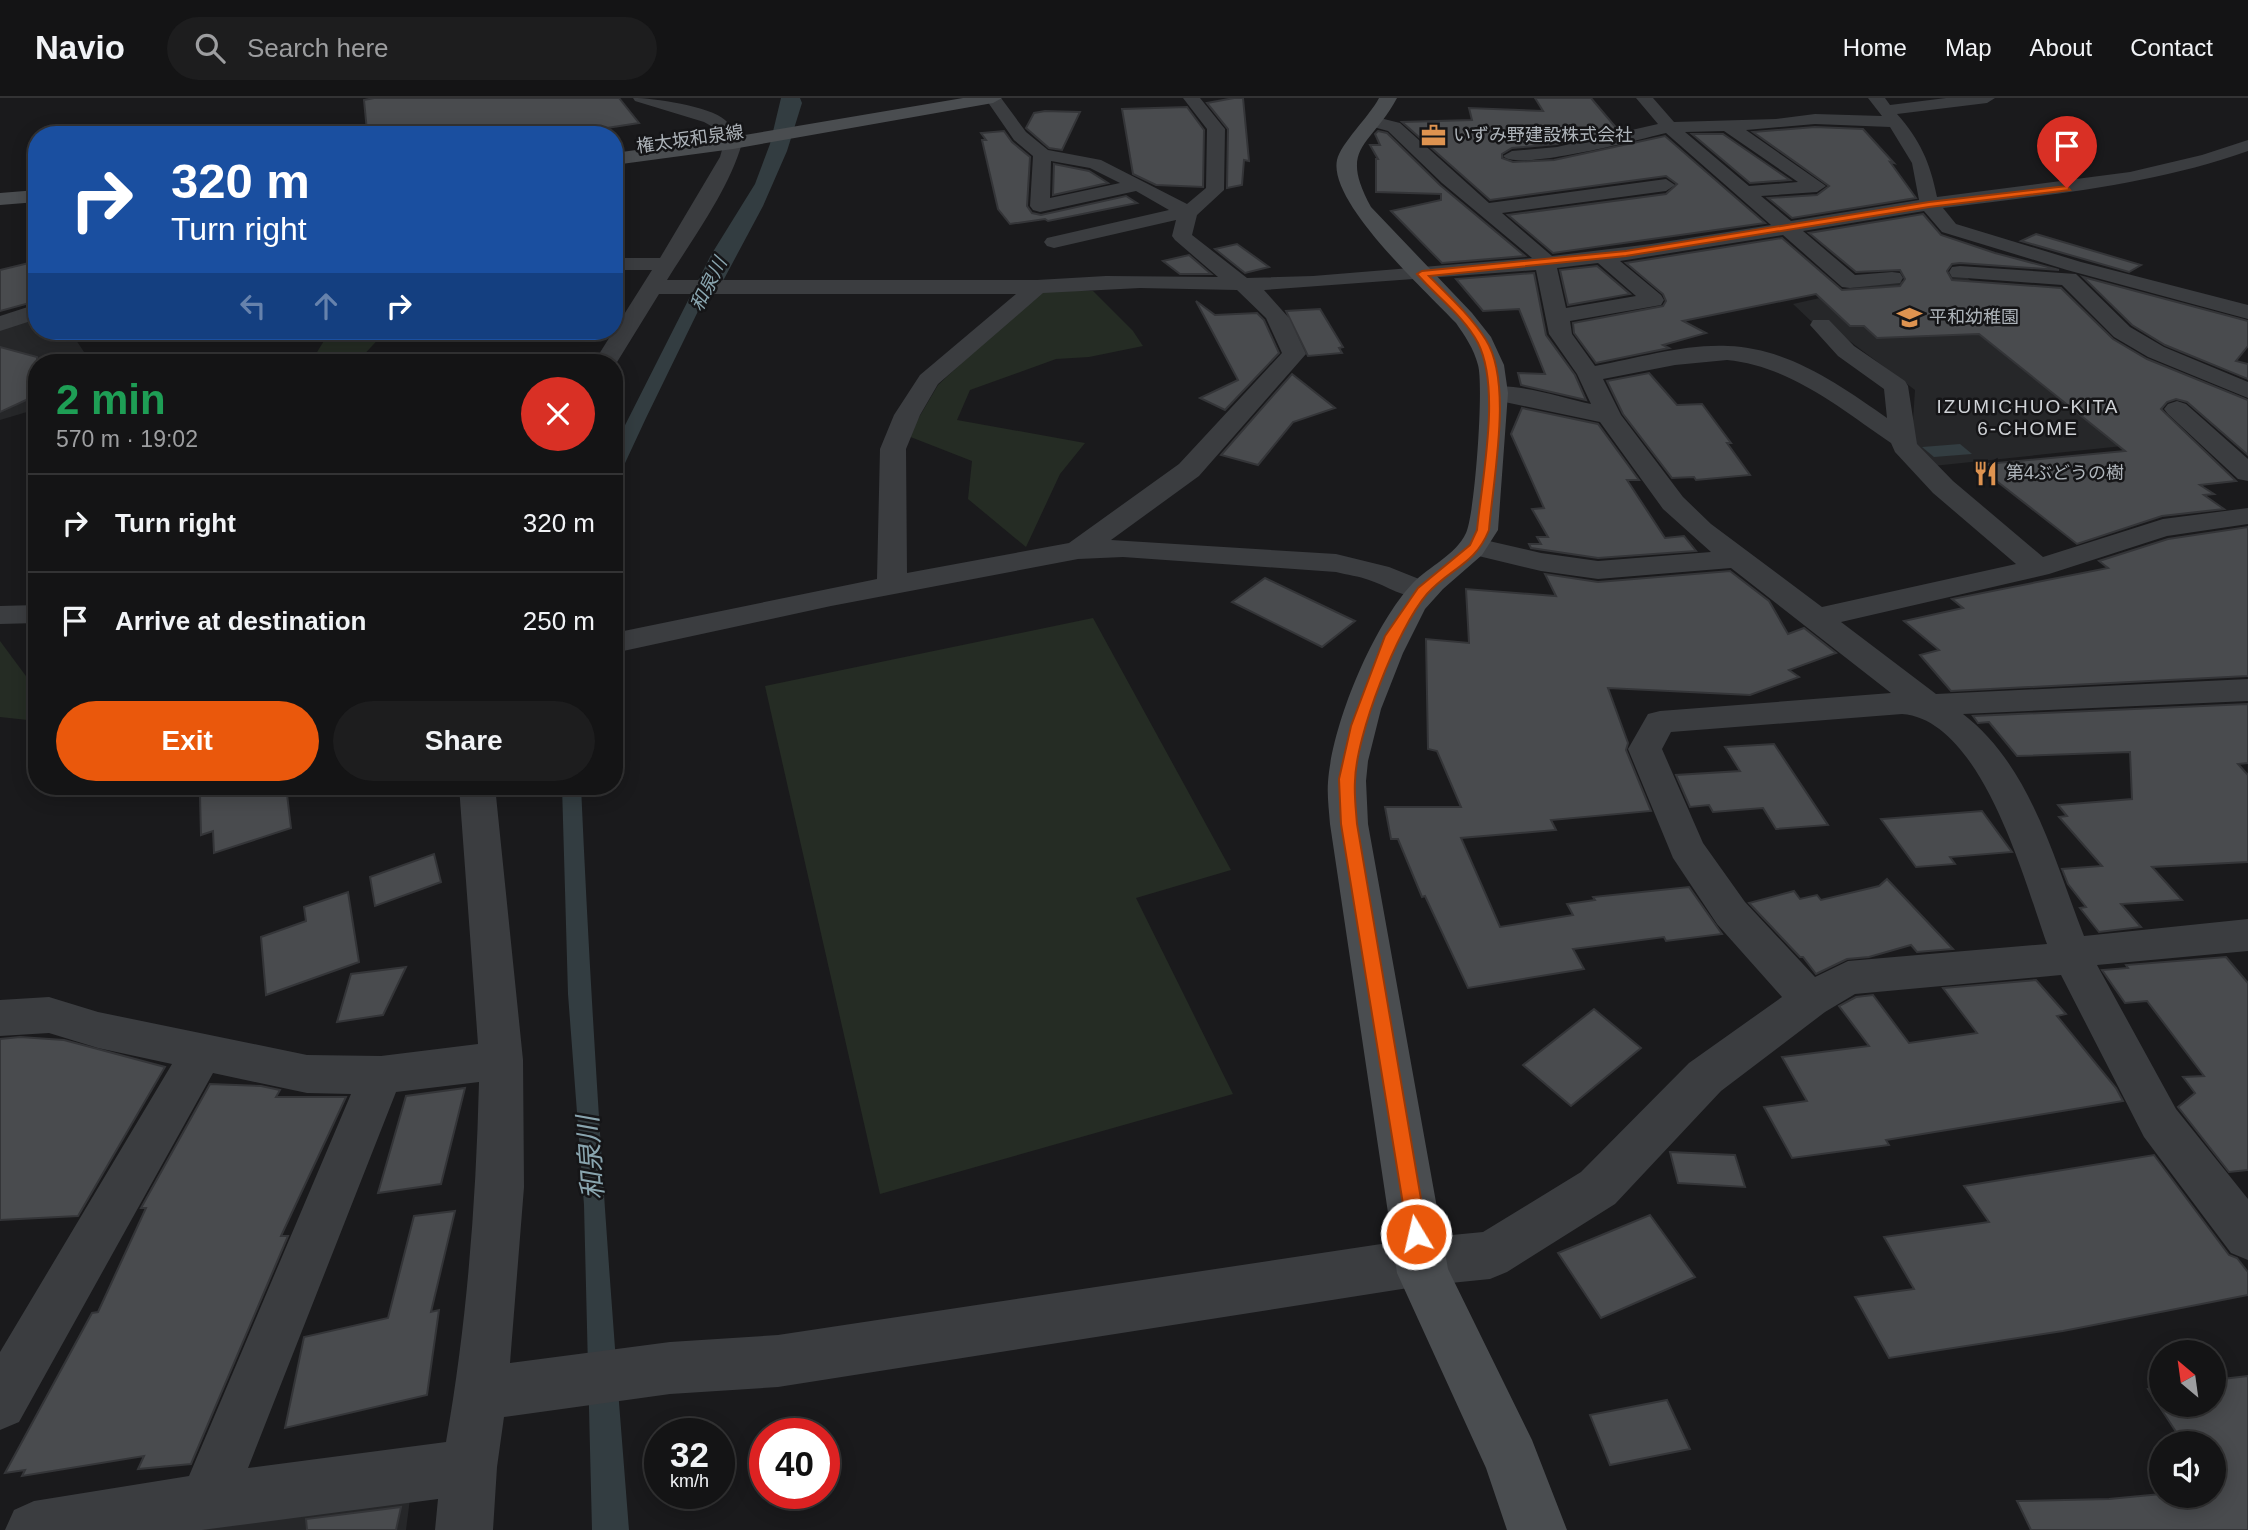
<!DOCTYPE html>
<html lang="en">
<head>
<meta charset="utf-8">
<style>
	body { margin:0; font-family:Arial,"Noto Sans JP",sans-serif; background:#1d1d1e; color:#f1f3f6; height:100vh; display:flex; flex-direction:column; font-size:26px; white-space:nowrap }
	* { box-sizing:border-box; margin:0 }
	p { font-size:23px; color:#9d9ea0 }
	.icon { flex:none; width:38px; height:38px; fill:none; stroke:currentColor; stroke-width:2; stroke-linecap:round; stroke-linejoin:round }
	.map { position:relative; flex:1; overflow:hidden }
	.sheet { position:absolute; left:28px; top:256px; width:595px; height:441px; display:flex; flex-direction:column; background:#141415; border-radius:28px; box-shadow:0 4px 18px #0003,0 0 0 2px #333334 }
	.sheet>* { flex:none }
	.banner { position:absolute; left:28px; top:28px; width:595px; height:214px; border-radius:28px; box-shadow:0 4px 18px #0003,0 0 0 2px #333334; background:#1a4fa0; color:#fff; overflow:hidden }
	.needle { width:46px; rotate:331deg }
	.controls { position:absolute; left:2149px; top:1242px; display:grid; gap:14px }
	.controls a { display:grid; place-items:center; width:77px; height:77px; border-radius:50%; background:#141415; box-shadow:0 4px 18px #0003,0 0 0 2px #333334; font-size:35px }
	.speed { position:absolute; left:644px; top:1320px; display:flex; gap:14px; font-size:35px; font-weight:700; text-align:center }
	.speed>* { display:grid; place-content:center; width:91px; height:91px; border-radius:50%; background:#141415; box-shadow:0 4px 18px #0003,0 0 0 2px #333334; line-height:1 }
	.speed small { font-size:18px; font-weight:400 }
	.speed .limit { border:10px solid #d22; background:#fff; color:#111 }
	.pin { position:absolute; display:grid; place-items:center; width:60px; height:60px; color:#fff; margin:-72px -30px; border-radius:50% 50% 50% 0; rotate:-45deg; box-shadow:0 0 7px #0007 }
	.pin .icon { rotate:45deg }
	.me { position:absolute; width:77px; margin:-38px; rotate:351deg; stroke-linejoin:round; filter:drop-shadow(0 0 5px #0008) }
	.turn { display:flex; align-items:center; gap:24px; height:147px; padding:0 28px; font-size:32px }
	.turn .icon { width:91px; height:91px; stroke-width:2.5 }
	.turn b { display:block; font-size:49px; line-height:60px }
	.lanes { display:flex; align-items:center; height:66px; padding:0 28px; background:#0003; justify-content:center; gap:35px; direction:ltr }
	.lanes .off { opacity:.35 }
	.round { display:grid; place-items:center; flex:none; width:74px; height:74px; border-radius:37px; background:#1d1d1e }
	.head { display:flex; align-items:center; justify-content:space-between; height:119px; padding:0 28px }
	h1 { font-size:42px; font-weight:600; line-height:52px; color:#1e9e55 }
	.action { display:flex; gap:14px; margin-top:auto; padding:14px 28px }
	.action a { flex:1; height:80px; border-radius:42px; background:#ea580c; color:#fff; font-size:28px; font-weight:600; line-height:80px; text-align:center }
	.action a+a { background:#1d1d1e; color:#f1f3f6 }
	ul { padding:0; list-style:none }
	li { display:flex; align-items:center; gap:21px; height:98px; padding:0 28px; border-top:2px solid #333334 }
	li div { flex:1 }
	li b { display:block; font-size:26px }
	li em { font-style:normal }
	header { display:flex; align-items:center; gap:42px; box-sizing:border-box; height:98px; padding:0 35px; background:#141415; border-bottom:2px solid #333334 }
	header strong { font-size:33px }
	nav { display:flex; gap:38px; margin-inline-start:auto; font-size:24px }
	.search { width:490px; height:63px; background:#1d1d1e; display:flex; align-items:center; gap:18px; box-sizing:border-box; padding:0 24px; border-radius:38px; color:#9d9ea0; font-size:26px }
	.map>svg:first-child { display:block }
</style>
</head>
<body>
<header>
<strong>Navio</strong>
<div class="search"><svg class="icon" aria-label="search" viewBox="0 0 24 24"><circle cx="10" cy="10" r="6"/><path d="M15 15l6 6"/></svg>Search here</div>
<nav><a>Home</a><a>Map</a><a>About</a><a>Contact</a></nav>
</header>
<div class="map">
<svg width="2248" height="1432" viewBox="0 0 2248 1432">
	<rect width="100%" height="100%" fill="#1a1a1c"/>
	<g fill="#262729">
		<path d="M1963 176 2050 251 2171 343 1933 368 1919 352 1912 337 1915 292 1824 224 1813 225 1793 206 1833 197 1830 194 1861 188Z"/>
		<path d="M37 215V233H70L86 257 96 264H37V311L0 322V229Z"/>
		<path d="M411 1393 406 1432H138Z"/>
	</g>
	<g fill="#252c24">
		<path d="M1040 192 1093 193 1133 233 1143 248 1089 259 1056 261 970 292 957 322 1085 345 1060 376 1026 449 968 401 972 363 908 338 938 287Z"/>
		<path d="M330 233H386L357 264H311Z"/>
		<path d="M1093 520 1231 772 1136 800 1233 996 880 1096 765 588Z"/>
		<path d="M0 543 37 593V623L0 619Z"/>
	</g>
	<g fill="#333d41">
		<path d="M781 0H800L802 5 787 53 763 108 724 181 702 205 646 320 619 378 614 395V349L711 157 755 86 770 46Z"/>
		<path d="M1960 346 1972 356 1934 359 1922 349Z"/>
		<path d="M562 688H581C592 936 609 1184 629 1432H592L584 1107 568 896Z"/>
	</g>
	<g fill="#494b4e" stroke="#343538" stroke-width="2">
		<path d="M374 0H619L639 25 562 37H400L394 29 367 33 364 2Z"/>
		<path d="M1234 0H1243L1249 63 1244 62 1242 87 1227 90 1228 31 1207 5Z"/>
		<path d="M1535 0H1591L1618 32 1557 46 1512 50 1502 56V60L1513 64 1554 62 1665 38 1765 125 1553 155 1508 117 1666 96 1677 86 1666 78 1490 102 1402 24 1472 22 1469 10 1543 13Z"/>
		<path d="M1187 9 1204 32 1203 89 1156 87 1133 76 1122 11Z"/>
		<path d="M1045 13 1080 14 1062 52 1049 50 1026 30 1034 15Z"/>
		<path d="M1815 29 1863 31 1894 65 1890 64 1916 100 1792 120 1768 100 1817 97 1829 88 1753 34Z"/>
		<path d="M1004 33 1012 44 1030 59 1027 108 1032 115 1041 117 1126 98 1137 105 1048 123 1045 121 1010 126 998 111 982 42H986L981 35Z"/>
		<path d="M1378 33 1387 35 1440 87 1525 158 1442 165 1391 113 1441 102V96L1376 94V61H1378L1370 47H1380L1375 36Z"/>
		<path d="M1692 36H1723L1790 82 1750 85Z"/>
		<path d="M1054 66 1089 73 1108 85 1053 97Z"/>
		<path d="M1923 116 1941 137 1995 155 2059 172 1960 165 1952 166 1947 173 1952 182 2061 190 2113 241 2147 261 2248 302V357L2187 304 2176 301 2167 304 2161 311 2236 383 2200 387 2214 396 2204 397 2224 411 2162 418 2077 446 1976 367 2125 353 1979 236 1877 240 1864 228H1850L1816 196 1683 223 1706 235 1663 247 1669 250 1596 265 1574 235 1573 225 1663 208 1666 203 1663 196 1626 165 1782 140 1842 192 1900 188 1905 181 1900 172 1856 174 1809 135Z"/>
		<path d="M2036 136 2141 167 2129 174 2021 143Z"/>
		<path d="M1237 146 1269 169 1245 175 1215 151Z"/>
		<path d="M1189 157 1211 176H1180L1163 163Z"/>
		<path d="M37 163V203L0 213V172Z"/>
		<path d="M1597 168 1630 196 1568 207 1560 172Z"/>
		<path d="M1534 175 1546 237 1575 277 1586 302 1521 287 1518 275 1545 276 1519 211 1483 213 1456 181Z"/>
		<path d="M2083 179 2248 223V248L2236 263 2248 266V281L2165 247 2132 227Z"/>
		<path d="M1196 203 1215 217 1257 215 1264 222 1279 255 1225 312 1200 300 1238 282Z"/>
		<path d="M1320 211 1343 249 1339 250 1342 255 1308 258 1286 213Z"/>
		<path d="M0 249 37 259V297L0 314Z"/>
		<path d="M1649 275 1677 307 1702 306 1731 345H1727L1750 377 1696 382 1694 379 1672 380 1623 316 1607 283Z"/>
		<path d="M1292 276 1335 310 1293 324 1258 367 1221 357Z"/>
		<path d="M1522 310 1598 326 1639 382H1627L1665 440 1684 438 1696 453 1598 460 1531 450 1529 446H1541L1537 439H1548L1532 411 1544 410 1511 336Z"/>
		<path d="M2248 429V578L1951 593 1920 557 1939 552 1904 523 1963 510 1952 501 2108 470 2099 463 2168 441Z"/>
		<path d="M1730 473 1769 503 1788 536 1804 530 1836 555 1789 572 1799 579 1750 597 1608 590 1628 645 1626 652 1651 713 1551 722 1556 732 1461 740 1500 829 1573 817 1567 806 1595 802 1593 799 1689 789 1722 836 1666 843 1664 839 1573 851 1584 871 1468 890 1425 798 1422 799 1398 741H1391L1385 709H1461L1437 653 1428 651 1426 541 1469 545 1466 491 1556 498 1545 476 1598 484Z"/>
		<path d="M1265 480 1355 523 1322 549 1232 504Z"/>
		<path d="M2248 606V665L2238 666 2248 677V764L2152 769 2182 802 2121 806 2141 829 2099 834 2080 810 2086 809 2068 786 2062 771 2102 768 2059 719 2067 718 2058 707 2132 701 2130 654 2017 658 1989 624 1978 625 1973 618Z"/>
		<path d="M1774 646 1828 727 1776 731 1763 710 1713 714 1709 707 1690 709 1676 677 1740 673 1725 649Z"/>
		<path d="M234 688H286L291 730 214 755 213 733 201 737 200 698Z"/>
		<path d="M1982 713 2012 754 1950 759 1955 766 1916 769 1881 721Z"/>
		<path d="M434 756 441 784 375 808 370 779Z"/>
		<path d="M1887 781 1953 851 1917 854 1911 847 1869 859 1847 861 1816 876 1803 859H1800L1749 805 1794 793 1800 801 1817 797 1821 802 1879 788Z"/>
		<path d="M348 794 359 864 266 897 261 839 306 823 304 809Z"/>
		<path d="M2226 859 2248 885V1072L2229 1074 2178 1009 2195 995 2183 979 2204 978 2147 903 2125 905 2102 872 2128 870 2126 867Z"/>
		<path d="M406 869 383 917 337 924 351 876Z"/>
		<path d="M2036 882 2066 916 2057 918 2116 990 2123 1003 1886 1042 1889 1047 1792 1060 1764 1009 1807 1003 1782 959 1869 948 1839 908 1856 899 1873 897 1909 945 1977 935 1943 890Z"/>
		<path d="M1594 911 1641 950 1571 1008 1523 967Z"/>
		<path d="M20 939 64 942 165 969 78 1118 0 1122V941Z"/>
		<path d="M210 986 261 988 280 992 276 999H346L281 1138H288L191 1366 138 1371 144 1358 22 1378 25 1372 5 1375 92 1215 98 1214 146 1110H141Z"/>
		<path d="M465 990 441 1086 378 1095 406 998Z"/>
		<path d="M1670 1054 1735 1057 1745 1089 1678 1085Z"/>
		<path d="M2154 1057 2229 1157 2237 1160 2248 1174V1197L2063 1233 1889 1260 1855 1199 1914 1191 1884 1139 1989 1124 1964 1088Z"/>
		<path d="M455 1113 431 1214 439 1212 427 1297 285 1330 304 1239 388 1220 414 1118Z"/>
		<path d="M1650 1117 1695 1179 1601 1220 1558 1155Z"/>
		<path d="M2248 1278V1432H2031L2017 1403 2109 1401 2161 1396 2214 1398V1346H2184L2148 1291 2161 1289V1307H2214V1282Z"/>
		<path d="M1667 1302 1690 1351 1610 1367 1590 1317Z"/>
		<path d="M401 1409 396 1432H307L306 1421Z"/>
	</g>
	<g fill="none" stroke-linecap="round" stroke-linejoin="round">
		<g fill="#3b3d40" fill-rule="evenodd">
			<path d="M633 0C653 0 710 8 725 22 732 28 737 38 742 45 729 92 691 143 667 182H1037L1106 178 1218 179 1175 142 1172 138 1176 122 1054 150 1047 148 1044 144 1047 140 1169 112 1136 93 1040 114 1033 112 1030 108 1033 58 1014 42 985 0H1001L1026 34 1048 52 1101 62 1187 106 1206 90 1207 31 1183 0H1200L1225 31 1224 92 1197 117 1192 137 1247 180 1313 178 1532 160 1442 85 1388 33 1370 28 1367 24 1376 19 1400 25 1489 105 1666 81 1675 87 1666 93 1502 115 1552 158 1651 146 1771 127 1666 35C1641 41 1517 74 1503 58L1512 53 1557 49 1658 26 1636 0H1653L1674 24 1776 21 1815 16 1882 18 1868 0H1885L1890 7 1946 0H1995L1987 5 1897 16C1920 42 1930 64 1937 99L2130 74 2202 57 2248 42V53C2149 88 2046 97 1943 110L1956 126 2081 164 2248 207V221L2067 172 1942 134 1924 113 1803 133 1855 177 1892 174 1900 175 1903 180 1900 185 1850 190 1842 189 1783 137 1620 163 1661 197 1664 202 1661 207 1570 223 1572 236 1595 268C1638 260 1684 246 1728 248 1788 250 1840 287 1887 320L1884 291 1838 258 1810 227 1813 222H1829L1854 248 1905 283 1908 288 1917 346 1953 383 2043 459 2163 421 2248 410V426L2167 438 2049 476 1841 524 1936 596 2248 581V603L1963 616C2031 668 2054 762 2084 838L2248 821V853L2097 867 2176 1011 2248 1101V1162L2231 1155 2144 1039 2061 877 1855 896 1825 914 1721 993 1615 1106 1507 1174 1490 1181 1421 1188 778 1289 670 1296 504 1319 497 1369 493 1432H435L438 1401 202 1432H5L14 1412 34 1403 189 1378 351 996 307 995 213 975 19 1324 0 1332V1254L172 966 98 950 49 935 0 938V902L49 899 98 914 307 957 381 958 478 946 459 688H495L523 962 524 1089 510 1265 670 1244 778 1237 1421 1140 1483 1134 1581 1074 1689 965 1782 899 1717 826 1673 760 1628 651 1648 616 1660 613 1891 595 1731 470 1598 481 1541 473 1466 455 1461 449 1466 443 1476 440 1541 455 1598 463 1711 454 1663 411 1600 324 1495 302 1486 300 1483 295 1486 290C1514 283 1562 300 1591 306L1577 276 1549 236 1536 172 1264 192 1289 220 1306 256 1199 378 1111 442 1336 456 1389 469 1434 487 1438 493 1434 499C1411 505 1390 489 1369 482 1359 478 1347 477 1336 474L1123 459 1078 461 831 508 614 555V535L877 481 880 351 894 317 920 277 1016 196H659L614 269V264H594L652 172H614V160H660L720 59 724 45 713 29 704 24 635 3ZM1815 26 1890 29 1912 65 1919 102 1791 123 1761 98 1817 94 1826 88 1746 32ZM1724 33 1798 84 1749 88 1685 34ZM1051 63 1090 70 1120 85 1050 100ZM1598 165 1636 198 1566 210 1557 170ZM1140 190 1237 192 1266 220 1282 255 1179 366 1069 445 907 475 906 351 920 317 938 286 1043 195ZM1727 262C1790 268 1840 310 1891 345L1895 354 1933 395 2016 466 1822 509 1711 426 1683 399 1621 317 1603 281 1675 267ZM1902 616C1982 622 2024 782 2047 846L1848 863 1815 879 1745 804 1703 745 1662 651 1671 634ZM479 984C476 1104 467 1225 446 1344L248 1370 396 994Z"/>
			<path d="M1960 168 2076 176 2130 229 2164 249 2248 284V300L2148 259 2114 239 2062 187 1952 179 1949 174 1952 169Z"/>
			<path d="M37 206V221L0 233V218Z"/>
			<path d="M2177 303 2186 306 2248 361V383L2238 381 2168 316 2164 311 2168 306Z"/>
			<path d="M37 507V525L0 526V508Z"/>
		</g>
		<g fill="#4a4d50" fill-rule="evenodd">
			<path d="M963 0H1002L993 5 733 51 614 67V55L733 39Z"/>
			<path d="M1379 0H1397C1370 50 1338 48 1371 109L1472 215 1491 239 1504 267 1508 295 1498 432 1482 457 1443 491 1425 511 1403 555 1381 611 1368 663 1366 683 1368 726 1448 1171 1532 1342 1567 1432H1507L1486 1370 1397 1175 1330 726C1329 712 1327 698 1328 684 1332 626 1373 528 1412 486 1429 468 1456 457 1466 435 1475 416 1484 288 1478 267 1474 251 1465 238 1456 225 1427 194 1328 105 1337 62 1341 45 1369 19 1379 0Z"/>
			<path d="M37 92V104L0 107V95Z"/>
		</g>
	</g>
	<path fill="#ea580c" stroke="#983908" stroke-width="2" d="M2067 88 2070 92 1929 109 1626 158 1429 178C1449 198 1471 218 1486 242 1513 285 1493 381 1489 432 1475 467 1450 470 1427 496 1397 531 1356 637 1355 683 1354 697 1356 712 1357 726L1427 1136 1424 1143 1416 1146 1409 1143 1341 726 1339 681 1351 628 1385 538 1418 490 1470 447 1477 432C1482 380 1501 291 1478 245 1464 218 1436 198 1417 176L1422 173 1626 153 1929 104Z"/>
	<defs>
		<symbol id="office-bare" viewBox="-9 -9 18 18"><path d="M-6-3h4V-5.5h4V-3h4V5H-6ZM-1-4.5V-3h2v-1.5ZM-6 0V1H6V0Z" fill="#de9350" stroke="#151517" stroke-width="2.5" paint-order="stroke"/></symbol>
		<symbol id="school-bare" viewBox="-9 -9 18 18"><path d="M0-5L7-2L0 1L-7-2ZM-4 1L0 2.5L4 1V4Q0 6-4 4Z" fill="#de9350" stroke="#151517" stroke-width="2.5" paint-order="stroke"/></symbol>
		<symbol id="restaurant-bare" viewBox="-9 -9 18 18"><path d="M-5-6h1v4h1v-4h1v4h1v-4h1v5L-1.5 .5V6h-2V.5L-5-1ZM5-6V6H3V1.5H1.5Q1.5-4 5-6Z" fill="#de9350" stroke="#151517" stroke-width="2.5" paint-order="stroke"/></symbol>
	</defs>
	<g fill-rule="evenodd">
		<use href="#office-bare" x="1416" y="20" width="35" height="35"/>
		<use href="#school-bare" x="1892" y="202" width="35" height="35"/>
		<use href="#restaurant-bare" x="1968" y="358" width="35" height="35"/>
	</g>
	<g text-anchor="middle" stroke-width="5" stroke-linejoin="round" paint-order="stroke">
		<g font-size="18" fill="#aeb4ba" stroke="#151517" text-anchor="start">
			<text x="1453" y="43">いずみ野建設株式会社</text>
			<text x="1929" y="225">平和幼稚園</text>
			<text x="2006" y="381">第4ぶどうの樹</text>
		</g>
		<g font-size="18" fill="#aeb4ba" stroke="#151517">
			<text transform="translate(690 41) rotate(-8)" y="6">権太坂和泉線</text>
		</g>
		<g font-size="19" font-style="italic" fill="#8aa6b0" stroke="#151517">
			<text transform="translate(708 186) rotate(-63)" y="7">和泉川</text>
		</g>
		<g font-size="19" letter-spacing="2" fill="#cfd2d6" stroke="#151517">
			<text x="2028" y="315">IZUMICHUO-KITA<tspan x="2028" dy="22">6-CHOME</tspan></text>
		</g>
		<g font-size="28" font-style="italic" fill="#8aa6b0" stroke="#151517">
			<text transform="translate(590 1060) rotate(-94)" y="10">和泉川</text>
		</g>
	</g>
</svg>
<div class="controls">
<a><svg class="needle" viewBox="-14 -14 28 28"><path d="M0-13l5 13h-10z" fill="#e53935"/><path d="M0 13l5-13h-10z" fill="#9d9ea0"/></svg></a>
<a><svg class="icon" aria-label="sound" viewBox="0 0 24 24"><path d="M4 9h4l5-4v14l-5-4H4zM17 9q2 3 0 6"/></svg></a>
</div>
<div class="speed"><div>32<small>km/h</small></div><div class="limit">40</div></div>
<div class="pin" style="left:2067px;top:90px;background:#d93025"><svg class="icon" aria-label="arrive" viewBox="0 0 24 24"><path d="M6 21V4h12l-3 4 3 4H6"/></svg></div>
<svg class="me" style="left:1416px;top:1136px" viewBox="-20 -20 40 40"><circle r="17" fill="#ea580c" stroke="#fff" stroke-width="3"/><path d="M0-11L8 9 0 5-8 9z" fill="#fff"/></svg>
<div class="banner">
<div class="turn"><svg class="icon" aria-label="right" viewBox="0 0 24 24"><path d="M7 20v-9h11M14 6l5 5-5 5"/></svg><div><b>320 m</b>Turn right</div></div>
<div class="lanes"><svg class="icon off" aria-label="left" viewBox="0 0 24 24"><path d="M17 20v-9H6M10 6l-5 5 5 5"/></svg><svg class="icon off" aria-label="ahead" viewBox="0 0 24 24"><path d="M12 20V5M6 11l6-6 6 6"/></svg><svg class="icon" aria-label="right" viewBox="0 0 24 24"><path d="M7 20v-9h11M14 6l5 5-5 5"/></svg></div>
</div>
<section class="sheet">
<div class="head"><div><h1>2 min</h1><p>570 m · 19:02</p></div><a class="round" style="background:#d93025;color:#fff"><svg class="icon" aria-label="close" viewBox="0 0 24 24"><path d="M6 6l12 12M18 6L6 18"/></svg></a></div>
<ul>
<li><svg class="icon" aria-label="right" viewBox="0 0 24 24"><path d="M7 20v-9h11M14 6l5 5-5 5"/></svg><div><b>Turn right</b></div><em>320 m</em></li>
<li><svg class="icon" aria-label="arrive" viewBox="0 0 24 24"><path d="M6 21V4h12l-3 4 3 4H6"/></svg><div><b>Arrive at destination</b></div><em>250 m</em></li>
</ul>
<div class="action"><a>Exit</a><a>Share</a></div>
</section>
</div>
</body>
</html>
